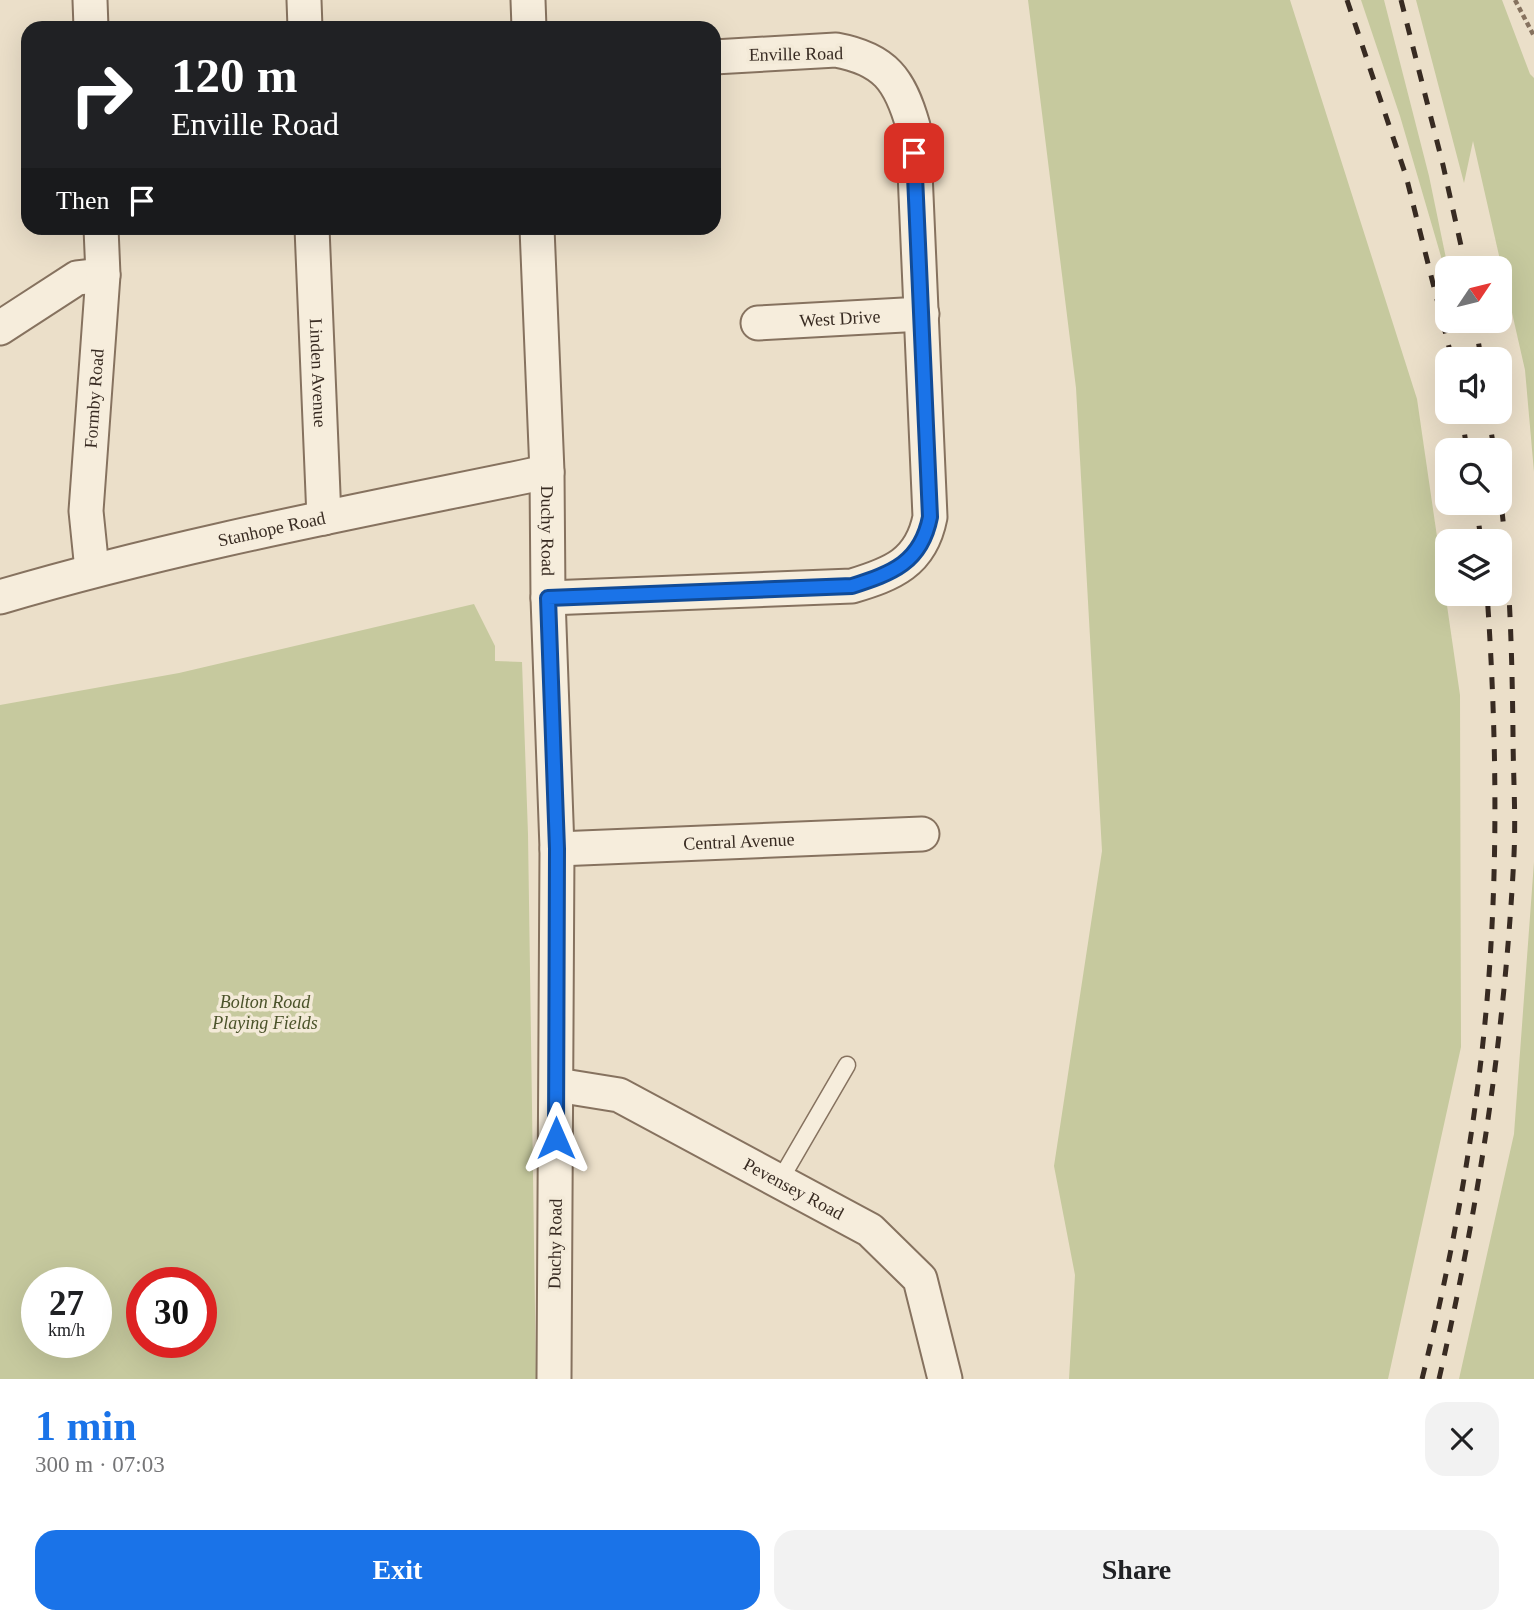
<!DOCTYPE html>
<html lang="en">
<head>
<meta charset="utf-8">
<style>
	body { margin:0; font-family:Georgia,serif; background:#f2f2f2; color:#202124; height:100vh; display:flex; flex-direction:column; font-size:26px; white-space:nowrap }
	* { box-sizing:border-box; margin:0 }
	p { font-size:23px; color:#757577 }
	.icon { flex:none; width:38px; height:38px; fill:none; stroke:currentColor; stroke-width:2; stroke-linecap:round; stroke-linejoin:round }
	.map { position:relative; height:1379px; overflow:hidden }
	.panel { display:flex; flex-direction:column; background:#fff; flex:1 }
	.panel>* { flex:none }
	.guide { position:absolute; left:21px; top:21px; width:700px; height:214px; border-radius:21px; box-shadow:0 7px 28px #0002; background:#202124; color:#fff; overflow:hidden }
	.needle { width:46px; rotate:55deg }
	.controls { position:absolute; left:1435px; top:256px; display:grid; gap:14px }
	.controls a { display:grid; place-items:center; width:77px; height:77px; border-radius:14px; background:#fff; box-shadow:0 7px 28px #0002; font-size:35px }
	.speed { position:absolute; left:21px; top:1267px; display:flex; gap:14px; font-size:35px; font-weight:700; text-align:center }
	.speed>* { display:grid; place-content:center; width:91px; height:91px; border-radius:50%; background:#fff; box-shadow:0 7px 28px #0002; line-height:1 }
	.speed small { font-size:18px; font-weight:400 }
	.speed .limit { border:10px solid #d22; background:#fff; color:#111 }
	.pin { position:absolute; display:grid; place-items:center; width:60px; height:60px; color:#fff; margin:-30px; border-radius:14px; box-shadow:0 4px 10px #0006 }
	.me { position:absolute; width:77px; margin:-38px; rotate:0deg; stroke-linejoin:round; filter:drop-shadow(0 0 5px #0008) }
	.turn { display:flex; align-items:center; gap:24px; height:147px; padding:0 35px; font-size:32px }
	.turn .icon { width:91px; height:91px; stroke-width:2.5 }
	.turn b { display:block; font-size:49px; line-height:60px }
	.then { display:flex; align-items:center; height:66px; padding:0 35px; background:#0003; gap:14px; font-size:26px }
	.round { display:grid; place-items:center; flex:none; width:74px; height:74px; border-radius:21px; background:#f2f2f2 }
	.headline { display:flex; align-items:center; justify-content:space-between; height:119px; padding:0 35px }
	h1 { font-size:42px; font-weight:700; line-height:52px; color:#1a73e8 }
	.primary-button { display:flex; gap:14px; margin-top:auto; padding:14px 35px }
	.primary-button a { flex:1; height:80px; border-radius:21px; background:#1a73e8; color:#fff; font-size:28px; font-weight:700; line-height:80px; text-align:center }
	.primary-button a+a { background:#f2f2f2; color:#202124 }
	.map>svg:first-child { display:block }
</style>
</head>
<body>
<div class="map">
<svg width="1534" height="1379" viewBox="0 0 1534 1379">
	<rect width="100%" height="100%" fill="#ebdfc9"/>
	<g fill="#c6c99e" fill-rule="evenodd">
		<path d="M1028 0H1290L1417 399 1460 695 1461 1047 1388 1379H1069L1075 1275 1054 1166 1102 851 1076 388Z"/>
		<path d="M1361 0H1384L1429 176 1448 268 1447 277 1400 116Z"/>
		<path d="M1416 0H1502L1530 74 1534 78V472L1525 370 1473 141 1464 183Z"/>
		<path d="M474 604 495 646V661L522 662 528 834 536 1379H0V705L179 673ZM37 1283H96V1342H37ZM142 1283H201V1342H142Z"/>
		<path d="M1534 862V1379H1459L1514 1134Z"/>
	</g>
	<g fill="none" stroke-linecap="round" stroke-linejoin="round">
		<defs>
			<path id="service" d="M779 1182 847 1065"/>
			<g id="minor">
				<path d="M90 0 91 28"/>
				<path d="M304 0 305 28"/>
				<path d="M528 0 529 28"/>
				<path id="s1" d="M312 228 324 518"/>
				<path id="s2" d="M537 228 547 472 548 598 557 849 554 1379"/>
				<path id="s3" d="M758 323 922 314"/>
				<path d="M0 328 77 278 103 275"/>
				<path id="s4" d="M92 570 86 511 103 275 101 228"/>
				<path id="s5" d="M0 597C179 544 364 510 547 472"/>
				<path d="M548 598 852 586C892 574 921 563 930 517L913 126C900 80 885 59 836 50L714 57"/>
				<path id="s6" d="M557 849 922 834"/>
				<path id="s7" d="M557 1085 619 1095 870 1230 920 1279 945 1379"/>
			</g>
		</defs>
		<use href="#service" stroke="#86725f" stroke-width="19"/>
		<use href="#minor" stroke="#86725f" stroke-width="37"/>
		<path stroke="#86725f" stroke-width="4.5" stroke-dasharray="5 3.5" stroke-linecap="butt" d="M1515 0 1534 36"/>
		<use href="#service" stroke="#f6eddc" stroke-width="16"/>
		<use href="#minor" stroke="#f6eddc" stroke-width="33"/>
		<g stroke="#382b22" stroke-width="5" stroke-dasharray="12 12" stroke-linecap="butt">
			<path d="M1347 0 1406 176 1452 359"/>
			<path d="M1401 0 1443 165 1466 268"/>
			<path d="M1475 320 1481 359"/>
			<path d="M1461 411 1467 450"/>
			<path d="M1488 411 1494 450"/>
			<path d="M1476 502 1481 541"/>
			<path d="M1422 1379C1457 1238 1483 1089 1491 944 1498 827 1495 709 1487 593"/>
			<path d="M1439 1379C1479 1205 1505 1033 1514 855 1516 814 1513 773 1513 733 1512 653 1510 574 1500 494"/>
		</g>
	</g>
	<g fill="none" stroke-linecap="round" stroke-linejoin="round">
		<defs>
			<path id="route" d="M556 1138 557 849 548 598 852 586C892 573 921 563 930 517L914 153"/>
		</defs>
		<use href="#route" stroke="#114b97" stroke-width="18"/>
		<use href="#route" stroke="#1a73e8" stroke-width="12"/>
	</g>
	<g text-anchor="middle" stroke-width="7" stroke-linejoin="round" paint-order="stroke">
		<g font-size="18" fill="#382b22" stroke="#f3ead8">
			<text transform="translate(796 54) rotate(-1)" y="6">Enville Road</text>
			<text dy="6" stroke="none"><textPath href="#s3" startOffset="82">West Drive</textPath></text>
			<text dy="6" stroke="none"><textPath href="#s1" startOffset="145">Linden Avenue</textPath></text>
			<text dy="6" stroke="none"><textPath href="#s4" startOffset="172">Formby Road</textPath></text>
			<text dy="6" stroke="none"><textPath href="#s5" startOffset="280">Stanhope Road</textPath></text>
			<text dy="6" stroke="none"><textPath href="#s2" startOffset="303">Duchy Road</textPath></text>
			<text dy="6" stroke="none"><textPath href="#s6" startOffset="182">Central Avenue</textPath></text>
			<text dy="6" stroke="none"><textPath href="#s7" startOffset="261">Pevensey Road</textPath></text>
			<text transform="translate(555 1244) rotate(-89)" y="6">Duchy Road</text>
		</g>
		<g font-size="18" font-style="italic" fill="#4b532a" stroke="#f3ead8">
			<text x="265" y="1008">Bolton Road<tspan x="265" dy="21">Playing Fields</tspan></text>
		</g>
	</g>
</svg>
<div class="controls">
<a><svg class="needle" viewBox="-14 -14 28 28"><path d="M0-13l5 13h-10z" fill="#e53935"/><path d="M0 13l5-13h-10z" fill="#757577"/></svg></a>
<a><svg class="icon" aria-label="sound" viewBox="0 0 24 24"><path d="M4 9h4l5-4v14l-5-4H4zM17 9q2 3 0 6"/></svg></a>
<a><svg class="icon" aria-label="search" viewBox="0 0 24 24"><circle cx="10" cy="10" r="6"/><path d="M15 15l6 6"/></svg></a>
<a><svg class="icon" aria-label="layers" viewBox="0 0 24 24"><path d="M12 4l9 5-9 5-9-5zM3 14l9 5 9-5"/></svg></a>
</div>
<div class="speed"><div>27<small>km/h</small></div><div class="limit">30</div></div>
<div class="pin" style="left:914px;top:153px;background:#d93025"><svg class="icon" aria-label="arrive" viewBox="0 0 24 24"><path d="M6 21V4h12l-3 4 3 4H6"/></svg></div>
<svg class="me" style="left:556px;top:1138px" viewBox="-20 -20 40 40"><path d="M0-17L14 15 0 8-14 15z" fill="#1a73e8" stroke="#fff" stroke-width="4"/></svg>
<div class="guide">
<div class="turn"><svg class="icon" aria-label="right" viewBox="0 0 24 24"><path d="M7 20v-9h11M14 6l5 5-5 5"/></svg><div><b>120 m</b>Enville Road</div></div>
<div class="then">Then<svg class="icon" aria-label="arrive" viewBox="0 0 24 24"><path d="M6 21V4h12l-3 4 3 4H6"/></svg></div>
</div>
</div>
<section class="panel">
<div class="headline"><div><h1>1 min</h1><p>300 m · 07:03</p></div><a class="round"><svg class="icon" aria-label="close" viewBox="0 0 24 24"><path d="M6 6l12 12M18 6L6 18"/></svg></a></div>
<div class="primary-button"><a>Exit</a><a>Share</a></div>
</section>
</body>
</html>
